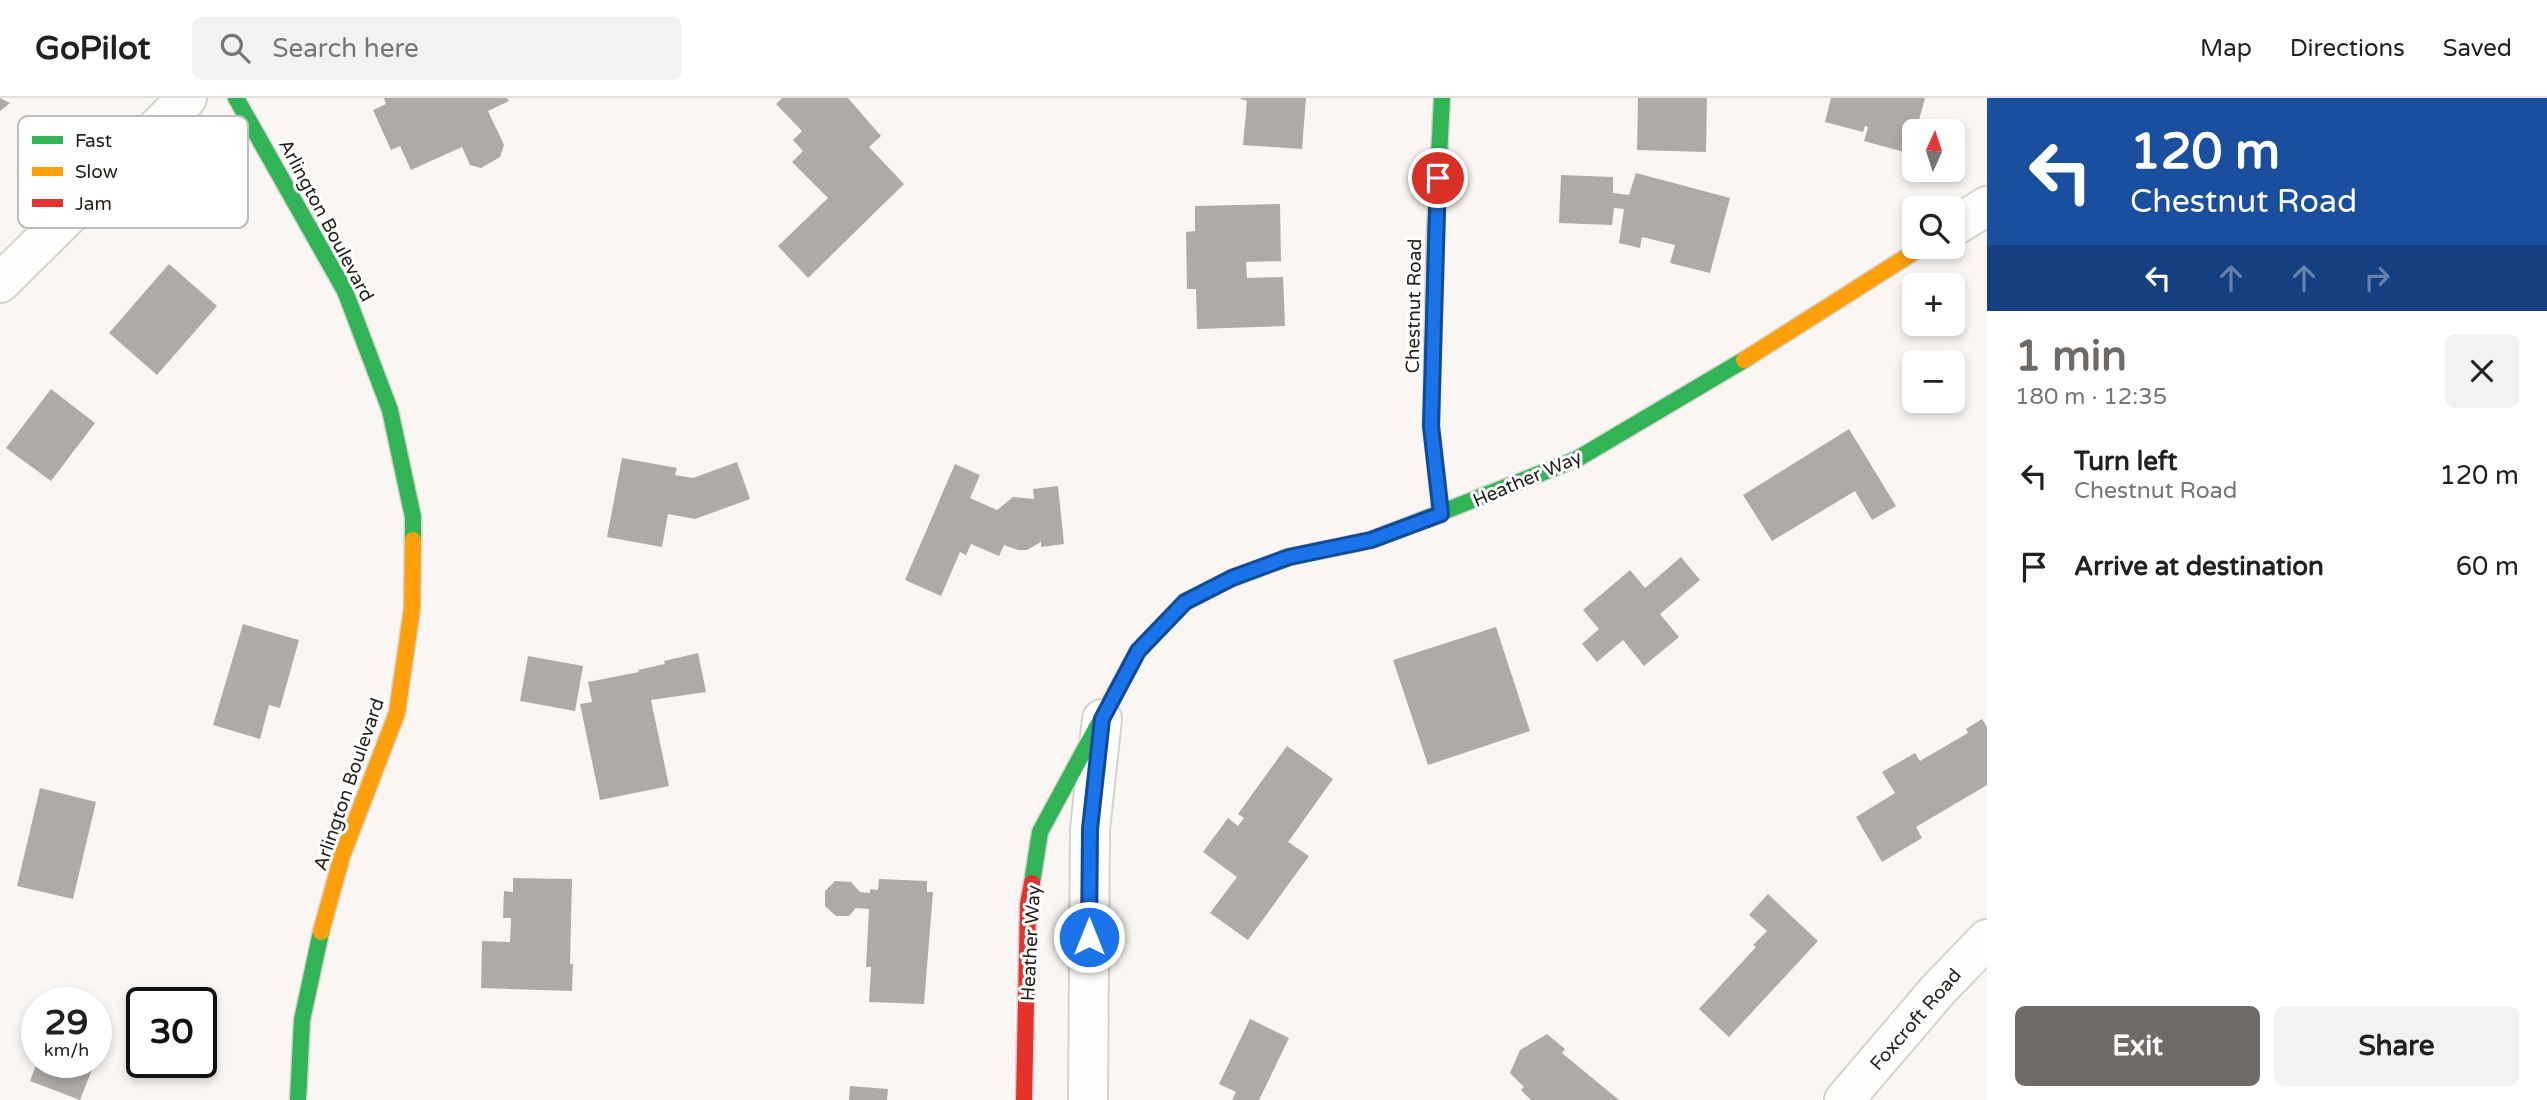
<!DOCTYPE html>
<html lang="en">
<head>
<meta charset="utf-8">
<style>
	body { margin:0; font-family:"Varela Round",sans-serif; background:#f2f2f2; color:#202124; height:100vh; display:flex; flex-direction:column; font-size:26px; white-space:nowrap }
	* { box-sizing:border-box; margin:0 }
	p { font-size:23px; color:#757577 }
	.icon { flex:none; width:38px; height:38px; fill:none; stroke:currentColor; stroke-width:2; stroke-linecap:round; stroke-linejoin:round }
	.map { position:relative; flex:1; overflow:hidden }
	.side { display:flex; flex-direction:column; background:#fff; width:560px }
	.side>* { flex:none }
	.hud { background:#1a4fa0; color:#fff; overflow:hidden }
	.needle { width:46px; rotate:3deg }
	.tools { position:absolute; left:1902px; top:21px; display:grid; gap:14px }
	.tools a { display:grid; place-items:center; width:63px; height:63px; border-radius:10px; background:#fff; box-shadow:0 4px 10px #0003; font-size:35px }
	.speed { position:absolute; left:21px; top:889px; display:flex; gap:14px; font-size:35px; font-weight:700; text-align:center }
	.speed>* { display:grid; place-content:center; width:91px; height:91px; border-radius:50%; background:#fff; box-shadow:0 4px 10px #0003; line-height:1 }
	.speed small { font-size:18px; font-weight:400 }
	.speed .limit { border:4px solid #111; border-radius:10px; background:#fff; color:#111 }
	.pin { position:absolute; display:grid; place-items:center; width:60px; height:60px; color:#fff; margin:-30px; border:4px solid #fff; border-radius:50%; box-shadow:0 2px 7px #0007 }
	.me { position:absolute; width:77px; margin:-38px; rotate:0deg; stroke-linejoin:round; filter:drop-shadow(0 0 5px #0008) }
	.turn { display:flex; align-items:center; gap:24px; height:147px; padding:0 28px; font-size:32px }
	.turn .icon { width:91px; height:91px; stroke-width:2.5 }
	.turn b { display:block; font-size:49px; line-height:60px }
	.lanes { display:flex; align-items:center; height:66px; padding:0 28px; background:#0003; justify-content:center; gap:35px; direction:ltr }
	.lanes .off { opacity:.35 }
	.round { display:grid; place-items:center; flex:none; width:74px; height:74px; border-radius:10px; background:#f2f2f2 }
	.overview { display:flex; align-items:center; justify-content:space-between; height:119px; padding:0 28px }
	h1 { font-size:42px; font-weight:700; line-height:52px; color:#6f6a66 }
	.primary-button { display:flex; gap:14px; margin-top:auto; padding:14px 28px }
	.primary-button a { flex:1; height:80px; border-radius:10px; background:#6f6a66; color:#fff; font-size:28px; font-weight:700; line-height:80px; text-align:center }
	.primary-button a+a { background:#f2f2f2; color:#202124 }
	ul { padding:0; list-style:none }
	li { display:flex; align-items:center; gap:21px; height:91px; padding:0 28px }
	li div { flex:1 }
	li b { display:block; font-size:26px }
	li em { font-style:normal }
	header { display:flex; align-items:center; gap:42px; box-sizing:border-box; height:98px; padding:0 35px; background:#fff; border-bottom:2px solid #e0e0e0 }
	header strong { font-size:33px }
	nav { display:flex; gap:38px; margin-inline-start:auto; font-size:24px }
	.search { width:490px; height:63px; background:#f2f2f2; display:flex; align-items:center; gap:18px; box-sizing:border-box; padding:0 24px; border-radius:10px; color:#757577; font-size:26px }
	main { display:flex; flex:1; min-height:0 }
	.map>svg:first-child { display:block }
</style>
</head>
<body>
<header>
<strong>GoPilot</strong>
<div class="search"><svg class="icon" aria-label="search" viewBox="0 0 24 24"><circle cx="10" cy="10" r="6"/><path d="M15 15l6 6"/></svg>Search here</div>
<nav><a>Map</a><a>Directions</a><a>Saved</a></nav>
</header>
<main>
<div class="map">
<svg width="1987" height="1002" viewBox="0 0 1987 1002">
	<rect width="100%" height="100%" fill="#f9f6f3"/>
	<g fill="#afaaa8">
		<path d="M0 0 10 5 0 13Z"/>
		<path d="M384 0H507L509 3 488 13 504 47 500 59 481 70 470 67 462 49 411 72 400 48 391 52 373 12 386 6Z"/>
		<path d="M782 0H848L881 38 869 49 904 86 808 180 778 148 828 100 792 64 803 53 793 42 802 33 776 6Z"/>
		<path d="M1239 0H1306L1302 51 1243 47 1247 3Z"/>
		<path d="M1638 0H1707L1706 54 1637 52Z"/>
		<path d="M1831 0H1925L1916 33 1914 37 1908 35 1904 54 1864 43 1868 29 1865 28 1863 34 1825 24Z"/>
		<path d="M1636 75 1730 100 1710 175 1670 165 1675 147 1642 139 1640 150 1619 145 1624 111 1614 110 1612 127 1559 125 1561 77 1613 79V95L1629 97Z"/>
		<path d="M1280 106 1281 163 1246 164 1247 180 1283 179 1285 228 1197 231 1196 191H1187L1186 134 1195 133V108Z"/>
		<path d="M169 166 217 208 157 277 109 235Z"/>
		<path d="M51 291 95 325 51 383 6 350Z"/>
		<path d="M1849 331 1896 408 1872 422 1855 393 1772 443 1743 397Z"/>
		<path d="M622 360 677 370 675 377 693 380 737 364 750 401 695 421 668 416 662 449 607 439Z"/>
		<path d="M955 366 980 377 970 400 997 412 1013 399 1034 401 1033 391 1058 388 1064 446 1041 449V444L1027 452H1018L1004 447 999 458 971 446 966 457 960 454 941 498 905 482Z"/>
		<path d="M1681 459 1700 482 1660 516 1679 539 1644 568 1623 542 1597 564 1582 546 1599 531 1583 512 1630 472 1645 490Z"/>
		<path d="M243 526 299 542 280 610 269 607 260 641 213 627Z"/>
		<path d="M1496 529 1530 633 1428 667 1393 562Z"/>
		<path d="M698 555 706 594 651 602 669 688 600 702 580 606 592 604 588 584 639 574 638 572 665 566 664 563Z"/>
		<path d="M528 558 583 568 575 613 520 603Z"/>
		<path d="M1982 621 1987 629V687L1916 729 1922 740 1882 764 1856 719 1895 695 1882 674 1915 655 1920 663 1968 635 1966 631Z"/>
		<path d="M1287 648 1333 681 1288 744 1309 758 1248 842 1210 815 1237 779 1203 754 1228 720 1238 728 1244 720 1238 716Z"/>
		<path d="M40 690 96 704 73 801 17 788Z"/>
		<path d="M513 780 572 781 570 866H573L572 893 481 890 482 843 510 844 511 820H503L504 793 513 794Z"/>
		<path d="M879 781 927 783V794H933L924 906 869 904 871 869H866L869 811 856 810 849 818H836L825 808V793L835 783 851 784 860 794 870 795V791L878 792Z"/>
		<path d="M1768 796 1818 843 1729 939 1699 911 1756 849 1753 847 1767 833 1749 817Z"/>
		<path d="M1250 921 1289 940 1259 1002H1232L1236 994 1219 986Z"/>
		<path d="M1547 936 1565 951 1562 955 1619 1002H1531L1521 992 1524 989 1510 975 1520 952Z"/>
		<path d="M96 941 103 943 96 960Z"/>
		<path d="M37 964H95L80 1002 30 983Z"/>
		<path d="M850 988 888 991 887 1002H849Z"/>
	</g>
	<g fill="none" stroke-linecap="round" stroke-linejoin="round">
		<defs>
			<g id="street">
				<path d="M1953 129 1987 108"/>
				<path d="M0 185 187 0"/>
				<path d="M1088 1002 1090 731 1102 621"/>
				<path d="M1844 1002 1938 892 1987 841"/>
			</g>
			<g id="fast">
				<path d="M236 0 345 193 390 312 413 419V442"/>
				<path d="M1441 416 1431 328 1435 134 1442 0"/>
				<path d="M1032 785 1040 734 1138 553 1185 504 1232 480 1289 459 1371 442 1577 361 1744 262"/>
				<path d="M298 1002 302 922 321 834"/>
			</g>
			<g id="slow">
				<path d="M1744 262 1922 149"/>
				<path d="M321 834 342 758 397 615 412 511 413 442"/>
			</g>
			<path id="jam" d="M1024 1002 1028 806 1032 785"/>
		</defs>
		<use href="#street" stroke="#d6d2ce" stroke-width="42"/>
		<use href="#fast" stroke="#d6d2ce" stroke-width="19"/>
		<use href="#slow" stroke="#d6d2ce" stroke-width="19"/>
		<use href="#jam" stroke="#d6d2ce" stroke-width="19"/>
		<use href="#street" stroke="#fefefd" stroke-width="38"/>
		<use href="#fast" stroke="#30b455" stroke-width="16"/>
		<use href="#slow" stroke="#ff9f0a" stroke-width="16"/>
		<use href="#jam" stroke="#e5322d" stroke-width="16"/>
	</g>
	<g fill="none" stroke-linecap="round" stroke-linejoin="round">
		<defs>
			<path id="route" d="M1089 839 1090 731 1102 621 1138 553 1185 504 1232 480 1289 459 1371 442 1441 416 1431 328 1438 80"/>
		</defs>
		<use href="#route" stroke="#114b97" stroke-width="18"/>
		<use href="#route" stroke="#1a73e8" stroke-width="12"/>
	</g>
	<g text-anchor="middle" stroke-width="6" stroke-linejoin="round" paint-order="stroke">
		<g font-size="19" fill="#251f1a" stroke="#fff">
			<text transform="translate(327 122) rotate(62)" y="7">Arlington Boulevard</text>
			<text transform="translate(1413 208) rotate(-89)" y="7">Chestnut Road</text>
			<text transform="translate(1527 380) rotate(-23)" y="7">Heather Way</text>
			<text transform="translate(348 686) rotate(-71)" y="7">Arlington Boulevard</text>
			<text transform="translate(1030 845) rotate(-87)" y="7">Heather Way</text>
			<text transform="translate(1915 921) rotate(-49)" y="7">Foxcroft Road</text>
		</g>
	</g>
	<rect x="18" y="18" width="230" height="112" rx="10" fill="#fff" stroke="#bebcba" stroke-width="2"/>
	<rect x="32" y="38" width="31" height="8" fill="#30b455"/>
	<rect x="32" y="69" width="31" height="9" fill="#ff9f0a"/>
	<rect x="32" y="101" width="31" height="8" fill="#e5322d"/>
	<g font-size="19" fill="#251f1a">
		<text x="75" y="49">Fast</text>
		<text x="75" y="80">Slow</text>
		<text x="75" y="112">Jam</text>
	</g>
</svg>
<div class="tools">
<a><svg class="needle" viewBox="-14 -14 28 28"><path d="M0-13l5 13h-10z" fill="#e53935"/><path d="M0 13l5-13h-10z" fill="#757577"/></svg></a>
<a><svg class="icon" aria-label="search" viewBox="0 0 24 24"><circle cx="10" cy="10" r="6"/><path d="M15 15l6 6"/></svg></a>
<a>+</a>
<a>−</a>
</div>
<div class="speed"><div>29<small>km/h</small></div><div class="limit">30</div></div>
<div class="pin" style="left:1438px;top:80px;background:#d93025"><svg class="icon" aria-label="arrive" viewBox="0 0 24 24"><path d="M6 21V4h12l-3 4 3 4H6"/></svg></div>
<svg class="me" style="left:1089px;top:839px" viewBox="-20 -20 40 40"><circle r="17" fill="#1a73e8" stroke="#fff" stroke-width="3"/><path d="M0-11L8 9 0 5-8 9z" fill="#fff"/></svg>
</div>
<section class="side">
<div class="hud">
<div class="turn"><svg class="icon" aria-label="left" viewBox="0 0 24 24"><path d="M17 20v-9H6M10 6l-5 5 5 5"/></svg><div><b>120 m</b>Chestnut Road</div></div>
<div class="lanes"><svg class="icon" aria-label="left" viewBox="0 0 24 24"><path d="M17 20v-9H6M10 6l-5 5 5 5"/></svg><svg class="icon off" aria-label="ahead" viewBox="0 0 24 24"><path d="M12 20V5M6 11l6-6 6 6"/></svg><svg class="icon off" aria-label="ahead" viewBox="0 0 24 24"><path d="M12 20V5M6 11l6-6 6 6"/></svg><svg class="icon off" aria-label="right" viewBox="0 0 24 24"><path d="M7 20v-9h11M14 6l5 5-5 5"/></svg></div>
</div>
<div class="overview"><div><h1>1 min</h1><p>180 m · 12:35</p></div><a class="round"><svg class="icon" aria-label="close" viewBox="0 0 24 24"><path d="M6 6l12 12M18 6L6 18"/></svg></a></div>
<ul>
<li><svg class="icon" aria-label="left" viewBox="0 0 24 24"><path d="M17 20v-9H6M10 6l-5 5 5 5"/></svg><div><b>Turn left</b><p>Chestnut Road</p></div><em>120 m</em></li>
<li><svg class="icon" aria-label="arrive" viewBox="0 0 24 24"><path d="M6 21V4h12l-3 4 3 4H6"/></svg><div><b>Arrive at destination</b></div><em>60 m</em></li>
</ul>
<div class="primary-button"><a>Exit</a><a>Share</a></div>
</section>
</main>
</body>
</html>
